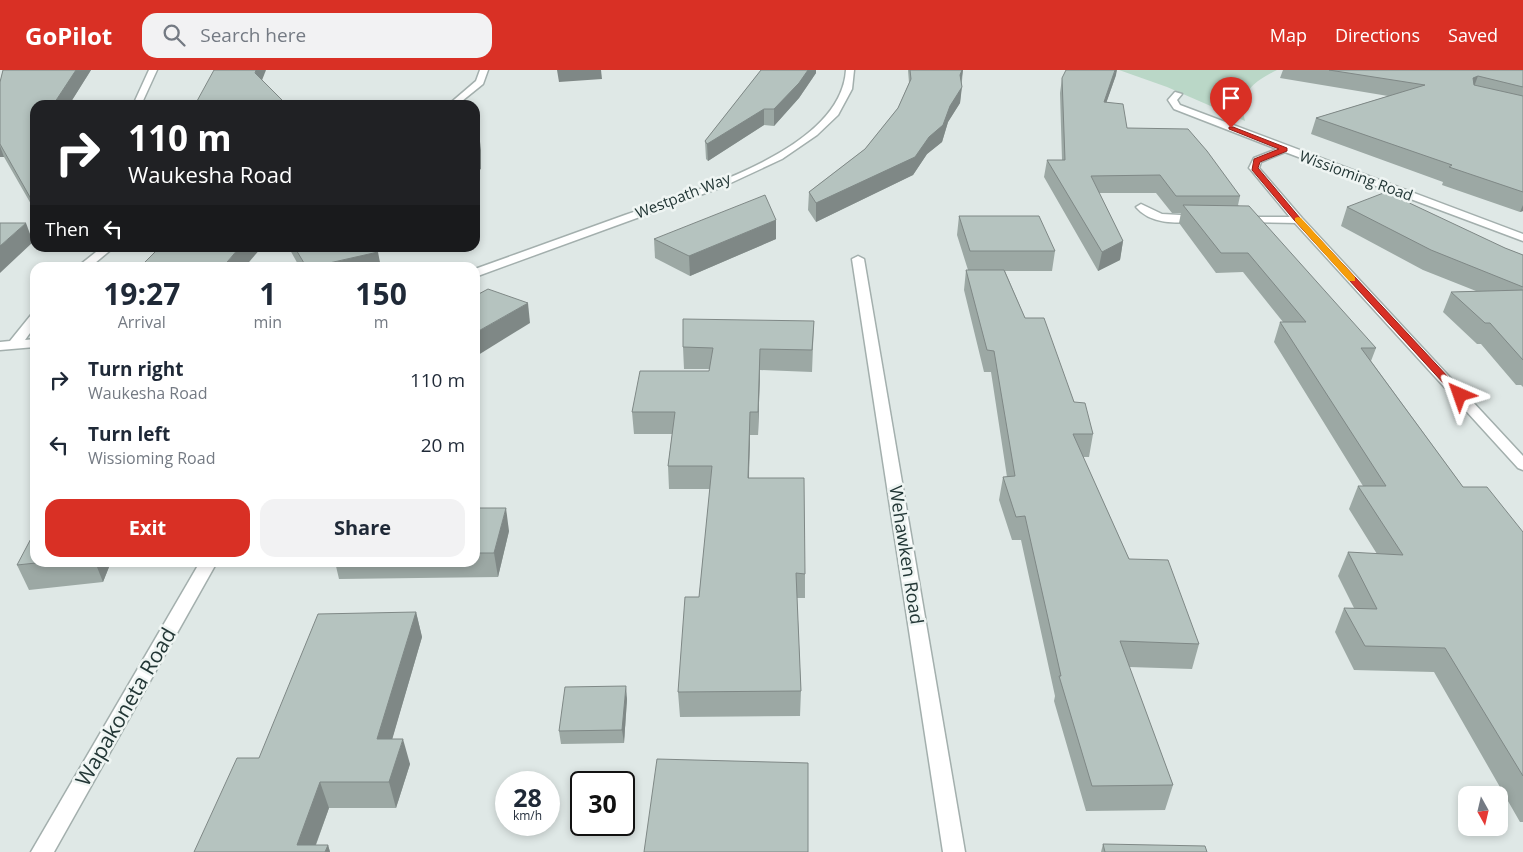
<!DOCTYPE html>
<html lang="en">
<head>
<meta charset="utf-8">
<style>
	body { margin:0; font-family:"Open Sans",sans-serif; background:#f2f2f3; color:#1f2937; height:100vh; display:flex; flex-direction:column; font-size:19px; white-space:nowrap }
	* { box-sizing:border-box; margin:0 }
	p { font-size:16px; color:#747a83 }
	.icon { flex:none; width:28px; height:28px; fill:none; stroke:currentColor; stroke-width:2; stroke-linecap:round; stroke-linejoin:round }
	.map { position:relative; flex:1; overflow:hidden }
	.details { position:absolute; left:30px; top:192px; width:450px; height:305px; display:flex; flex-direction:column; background:#fff; border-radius:15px; box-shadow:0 2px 8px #0003 }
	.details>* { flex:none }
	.guide { position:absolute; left:30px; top:30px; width:450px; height:152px; border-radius:15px; box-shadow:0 2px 8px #0003; background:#202124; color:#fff; overflow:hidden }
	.needle { width:32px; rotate:172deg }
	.fabs { position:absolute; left:1458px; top:716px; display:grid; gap:10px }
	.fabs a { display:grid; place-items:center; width:50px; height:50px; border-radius:10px; background:#fff; box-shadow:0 2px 8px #0003; font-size:25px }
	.speed { position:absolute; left:495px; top:701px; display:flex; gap:10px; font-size:25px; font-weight:700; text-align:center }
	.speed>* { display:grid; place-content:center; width:65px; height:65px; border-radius:50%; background:#fff; box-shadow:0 2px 8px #0003; line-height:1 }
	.speed small { font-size:12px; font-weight:400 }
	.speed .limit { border:2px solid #111; border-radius:8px; background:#fff; color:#111 }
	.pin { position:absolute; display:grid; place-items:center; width:42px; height:42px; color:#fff; margin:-51px -21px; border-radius:50% 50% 50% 0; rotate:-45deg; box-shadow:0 0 5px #0007 }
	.pin .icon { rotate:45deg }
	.me { position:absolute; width:55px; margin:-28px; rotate:317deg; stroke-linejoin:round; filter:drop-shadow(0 0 4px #0008) }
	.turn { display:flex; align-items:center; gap:18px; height:105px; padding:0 15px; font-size:22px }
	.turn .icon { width:65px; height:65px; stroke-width:2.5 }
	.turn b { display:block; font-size:35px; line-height:42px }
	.then { display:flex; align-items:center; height:48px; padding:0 15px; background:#0003; gap:10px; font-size:19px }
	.eta { display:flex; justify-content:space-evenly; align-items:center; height:85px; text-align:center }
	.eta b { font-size:30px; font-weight:700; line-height:35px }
	.cta { display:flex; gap:10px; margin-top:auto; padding:10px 15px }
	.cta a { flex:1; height:58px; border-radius:15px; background:#d93025; color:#fff; font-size:20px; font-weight:700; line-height:58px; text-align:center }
	.cta a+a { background:#f2f2f3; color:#1f2937 }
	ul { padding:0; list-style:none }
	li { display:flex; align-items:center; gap:15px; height:65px; padding:0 15px }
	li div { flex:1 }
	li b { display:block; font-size:19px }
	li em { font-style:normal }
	header { display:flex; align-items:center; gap:30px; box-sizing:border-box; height:70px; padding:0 25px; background:#d93025; color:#fff }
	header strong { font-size:24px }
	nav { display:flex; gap:28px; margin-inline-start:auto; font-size:18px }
	.search { width:350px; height:45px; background:#f2f2f3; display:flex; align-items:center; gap:12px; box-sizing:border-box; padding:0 18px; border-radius:15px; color:#747a83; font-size:19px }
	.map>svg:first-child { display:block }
</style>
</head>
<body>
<header>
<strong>GoPilot</strong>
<div class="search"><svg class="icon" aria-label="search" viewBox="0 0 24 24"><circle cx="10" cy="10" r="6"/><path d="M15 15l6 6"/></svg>Search here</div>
<nav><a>Map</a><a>Directions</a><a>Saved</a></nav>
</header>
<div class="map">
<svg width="1523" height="782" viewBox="0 0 1523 782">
	<rect width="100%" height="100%" fill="#dfe8e6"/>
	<path fill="#bad7c7" d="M1119 0H1277C1253 12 1238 23 1245 51L1167 17Z"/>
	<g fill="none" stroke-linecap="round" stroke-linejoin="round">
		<defs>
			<g id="lane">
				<path d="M1141 134 1162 144 1199 146 1204 149 1199 152C1178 153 1151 155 1136 137Z"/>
				<path d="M1242 147H1298L1303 150 1298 153 1238 152 1237 150 1238 148Z"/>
			</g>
			<g id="street">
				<path d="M149 0H157L141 35H133Z"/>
				<path d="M480 0H488L483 14 457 35H448L476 11Z"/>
				<path d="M846 0H854L852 19 838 45 817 65 782 89 722 117 475 207V199C525 181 575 163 625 145 689 122 841 82 846 0Z"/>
				<path d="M1175 22 1182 24 1177 30 1180 35 1523 164V171L1285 82 1261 92 1259 98 1302 148 1523 386V400L1518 398 1294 152 1251 100 1249 98 1254 88 1277 79 1174 39 1168 30Z"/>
				<path d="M101 178H113L89 198H76Z"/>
				<path d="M858 186 864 189 965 782H943L852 189Z"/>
				<path d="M35 244V256L25 270 35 269V277L0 280V272L10 271 31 245Z"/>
				<path d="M200 492H217L54 782H31Z"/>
			</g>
		</defs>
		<use href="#lane" stroke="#a3afad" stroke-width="3"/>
		<use href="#street" stroke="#a3afad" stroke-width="3"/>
		<use href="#lane" fill="#fff" fill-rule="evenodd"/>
		<use href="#street" fill="#fff" fill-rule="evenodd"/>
	</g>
	<g fill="#9ca8a4">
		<path d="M3 0H91L69 35H35V141L4 87H0V12Z"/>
		<path d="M761 0H816V3L799 28 774 56 764 55 708 91 706 89 705 71Z"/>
		<path d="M908 0H963L960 33 948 52 942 72 927 84 913 105 816 152 808 140 809 122 865 79 898 38 909 13Z"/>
		<path d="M1283 0H1523V141L1520 142 1442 115 1443 112 1311 64 1316 48 1388 26 1280 8Z"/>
		<path d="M1116 5 1106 33 1127 58 1240 126 1238 135 1376 278 1371 291 1463 417 1523 462V752H1520L1434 602 1354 600 1335 562 1344 538H1354L1338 506 1348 482 1377 484 1349 439 1358 416H1363L1274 272 1280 252H1283L1243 202 1216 203 1179 153 1181 143H1172L1156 123H1099L1123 171 1120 190 1098 201 1044 107 1047 90H1062L1060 23 1062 8Z"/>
		<path d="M1347 137 1505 178 1523 185V317L1521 315H1516L1481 274H1477L1443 242 1451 222 1476 221 1423 200 1341 156Z"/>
		<path d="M959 146 1055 181 1052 201H1005L1025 248 1093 364 1089 387H1083L1129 489 1199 574 1192 599 1129 597 1173 715 1165 740 1086 741 1054 631 1055 626 1021 470H1012L999 430 1003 407H1007L991 302H984L964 220 966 200H968L957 165Z"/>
		<path d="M776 150V169L690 206 655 188 654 169Z"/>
		<path d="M289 178H376L381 198H300Z"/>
		<path d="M814 251 812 302 760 300 758 365H750L749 408 805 504V528H797L801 621 800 646 680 647 678 622 699 527 710 419H669L668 396 672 364H634L632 342 709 301 710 299H684L683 277Z"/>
		<path d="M475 438 509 461 498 507 339 509 335 492H475Z"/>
		<path d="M35 492H111L103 512 29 520 17 495Z"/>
		<path d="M416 542 422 567 392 669 410 694 396 738H329L316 775H328L330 782H194L259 688Z"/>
		<path d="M627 629 624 673 561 674 559 661Z"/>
		<path d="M1103 774 1207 782H1101Z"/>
	</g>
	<g fill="#7f8886">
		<path d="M76 0H91L69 35H53Z"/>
		<path d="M256 0H266L259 18 255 3Z"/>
		<path d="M557 0H601L602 9 559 12Z"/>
		<path d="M808 0H816V3L799 28 774 56V39Z"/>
		<path d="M962 0H963L961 12 958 21 960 5Z"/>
		<path d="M1115 0H1117L1116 5 1101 48 1104 32Z"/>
		<path d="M1478 6 1472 22 1473 8Z"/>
		<path d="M962 17 960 33 948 52 942 72 927 84 913 105 816 152V133L929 67Z"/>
		<path d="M764 39V55L708 91 707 74Z"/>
		<path d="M479 63 481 80V99L475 103V84Z"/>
		<path d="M0 76 4 87H0Z"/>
		<path d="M1523 135V141L1520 142Z"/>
		<path d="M776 150V169L690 206 689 186Z"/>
		<path d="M26 153 33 172 0 203V176Z"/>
		<path d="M1123 171 1120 190 1098 201 1102 182Z"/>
		<path d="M239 178H261L244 198H222Z"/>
		<path d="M378 182 381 198H309Z"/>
		<path d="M528 233 530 253 475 287V263Z"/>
		<path d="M760 279V300L758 365V342Z"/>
		<path d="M750 342V365L748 431V408Z"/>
		<path d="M506 438 509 461 498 507 494 483Z"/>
		<path d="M95 492H111L103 512Z"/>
		<path d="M416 542 422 567 385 694 377 669Z"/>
		<path d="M626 616 627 629 624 673 622 660Z"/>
		<path d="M403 669 410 694 396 738 389 712Z"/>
		<path d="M320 712 329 738 313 782 297 775Z"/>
		<path d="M328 775 330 782H325Z"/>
	</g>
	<g fill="#b5c3bf" stroke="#7f8886">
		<path d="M3 0H76L53 35H35V136L0 74V12Z"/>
		<path d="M214 0H256L255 3 287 35H203L197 31Z"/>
		<path d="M761 0H808L799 13 774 39H764L707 74 705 71Z"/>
		<path d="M910 0H962L960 5 962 17 950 36 943 55 929 67 915 87 816 133 809 122 865 79 898 38 911 9Z"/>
		<path d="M1066 0H1115L1104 32 1123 34 1127 58 1188 59 1207 81 1240 126H1176L1160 105 1091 106 1123 171 1102 182 1047 90H1065L1062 8Z"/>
		<path d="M1329 0H1523V17L1478 6 1473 8 1474 15 1523 26V122L1449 97 1452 95 1316 48 1425 15Z"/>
		<path d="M475 62 479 63V81L475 84Z"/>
		<path d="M1386 122 1505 178 1523 185V217L1431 180 1347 137Z"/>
		<path d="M765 125 776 150 689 186 654 169Z"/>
		<path d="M1183 135 1249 136 1376 278H1361L1463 417H1487L1523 462V706L1445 578 1365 576 1344 538 1377 539 1348 482 1403 485 1358 416H1386L1280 252H1306L1248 183H1221Z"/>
		<path d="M959 146H1039L1055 181H970Z"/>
		<path d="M0 153H26L0 176Z"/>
		<path d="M159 178H239L222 198H139Z"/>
		<path d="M295 178H376L378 182 307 198Z"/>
		<path d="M966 200H1004L1025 248H1044L1074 332 1085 333 1093 364H1073L1129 489 1168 490 1199 574 1120 571 1173 715 1092 716 1059 606H1061L1025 446 1016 447 1003 407 1015 406 994 281 987 280Z"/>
		<path d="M488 219 528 233 475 263V226Z"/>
		<path d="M1523 220V290L1490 253H1485L1451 222Z"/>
		<path d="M683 249 814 251 812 280 760 279 758 342H750L748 408H804L805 504 796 503 801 621 678 622 685 527H699L712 396H668L675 342H632L640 301H709L713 278 683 277Z"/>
		<path d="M475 438H506L494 483H475Z"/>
		<path d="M35 461V492H45L17 495Z"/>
		<path d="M416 542 377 669H403L389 712H320L297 775H328L325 782H194L237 688H259L318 544Z"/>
		<path d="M626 616 622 660 559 661 565 617Z"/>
		<path d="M657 689 808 693V782H644Z"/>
		<path d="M1103 774 1205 776 1207 782H1105Z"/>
	</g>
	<path fill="#d93025" stroke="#8d1f18" d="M1229 57H1233L1287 78V81L1260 92 1258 98 1300 148 1463 323 1465 325 1463 327H1456L1295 151 1252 100 1254 89 1279 79 1229 59Z"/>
	<path fill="#f59e0b" d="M1298 147 1301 148 1355 207V211H1349L1295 151V148Z"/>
	<g text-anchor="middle" stroke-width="5" stroke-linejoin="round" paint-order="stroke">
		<g font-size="15" fill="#223635" stroke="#eff5f3">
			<text transform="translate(1356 106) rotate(20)" y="5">Wissioming Road</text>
			<text transform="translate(683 126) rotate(-21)" y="5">Westpath Way</text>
		</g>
		<g font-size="18" fill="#223635" stroke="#eff5f3">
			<text transform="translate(906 485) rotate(81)" y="6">Wehawken Road</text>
		</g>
		<g font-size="21" fill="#223635" stroke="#eff5f3">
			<text transform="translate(126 637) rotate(-60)" y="7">Wapakoneta Road</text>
		</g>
	</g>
</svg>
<div class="fabs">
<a><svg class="needle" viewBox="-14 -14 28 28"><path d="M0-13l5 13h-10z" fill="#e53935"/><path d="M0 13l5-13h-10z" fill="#747a83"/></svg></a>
</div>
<div class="speed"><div>28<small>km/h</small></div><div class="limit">30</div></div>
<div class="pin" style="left:1231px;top:58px;background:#d93025"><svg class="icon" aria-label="arrive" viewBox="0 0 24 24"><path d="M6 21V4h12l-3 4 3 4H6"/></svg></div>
<svg class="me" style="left:1460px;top:325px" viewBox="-20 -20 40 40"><path d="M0-17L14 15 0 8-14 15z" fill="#d93025" stroke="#fff" stroke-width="4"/></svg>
<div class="guide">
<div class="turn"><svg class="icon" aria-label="right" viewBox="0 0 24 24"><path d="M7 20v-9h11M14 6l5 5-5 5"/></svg><div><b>110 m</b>Waukesha Road</div></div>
<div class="then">Then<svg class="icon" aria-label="left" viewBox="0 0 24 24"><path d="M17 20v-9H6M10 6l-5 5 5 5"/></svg></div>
</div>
<section class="details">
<div class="eta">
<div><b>19:27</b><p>Arrival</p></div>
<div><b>1</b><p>min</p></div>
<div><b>150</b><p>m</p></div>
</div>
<ul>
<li><svg class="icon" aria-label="right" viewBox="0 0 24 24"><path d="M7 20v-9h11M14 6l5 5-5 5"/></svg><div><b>Turn right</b><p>Waukesha Road</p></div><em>110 m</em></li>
<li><svg class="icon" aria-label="left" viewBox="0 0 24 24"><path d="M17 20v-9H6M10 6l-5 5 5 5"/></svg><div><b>Turn left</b><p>Wissioming Road</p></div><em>20 m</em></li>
</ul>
<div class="cta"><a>Exit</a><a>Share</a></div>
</section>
</div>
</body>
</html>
